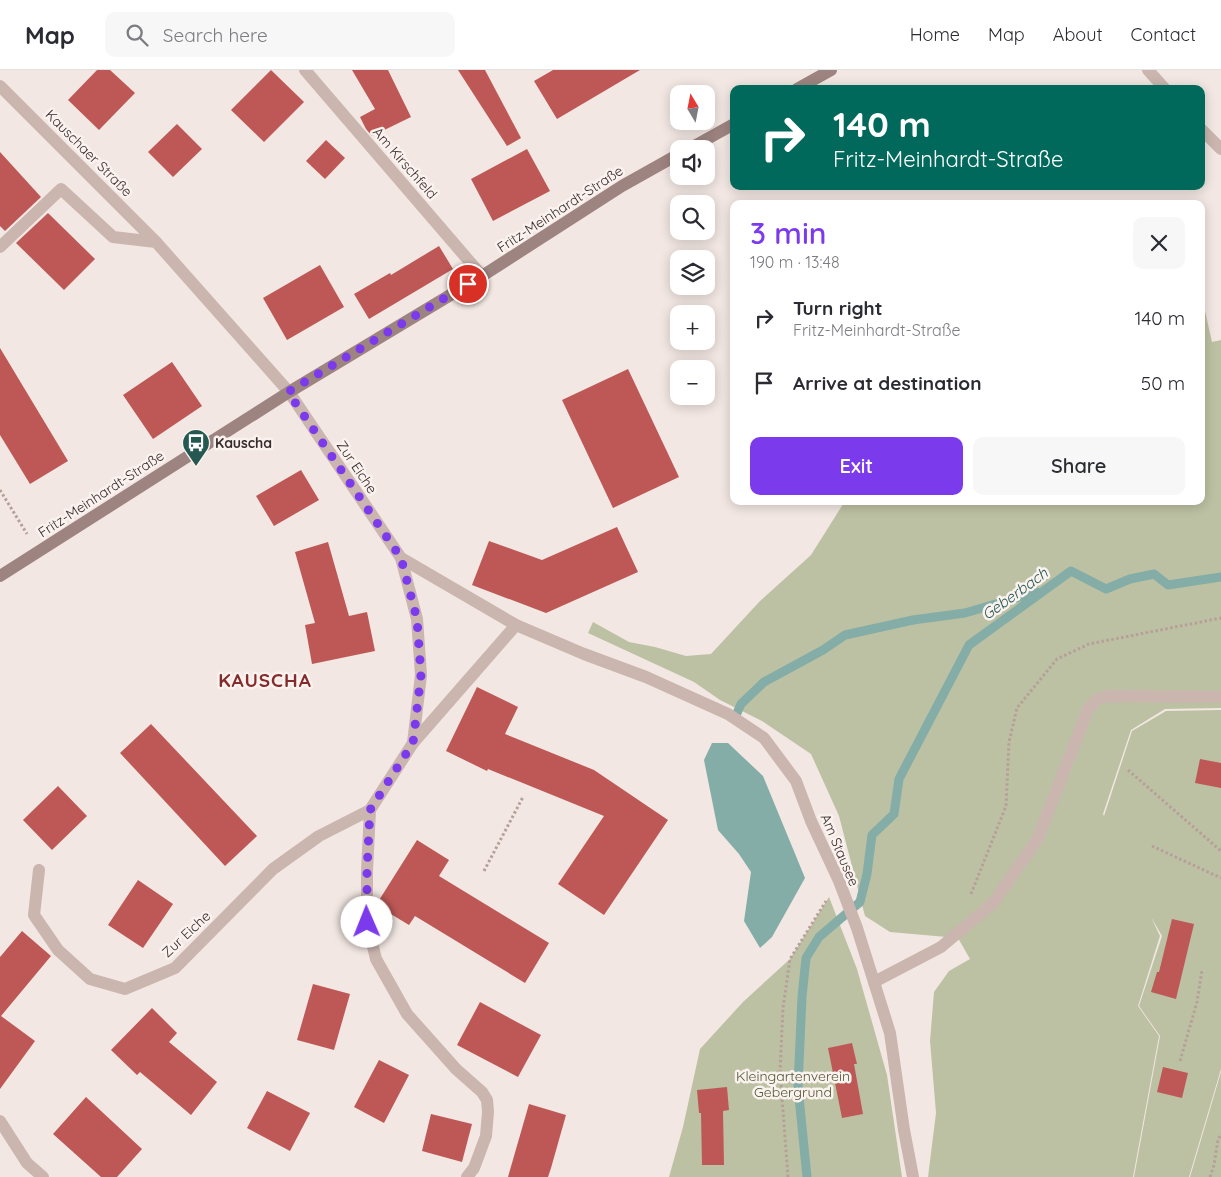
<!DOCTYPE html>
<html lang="en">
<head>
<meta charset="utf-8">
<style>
	body { margin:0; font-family:Quicksand,sans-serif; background:#f7f7f7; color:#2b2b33; height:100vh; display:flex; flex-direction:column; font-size:19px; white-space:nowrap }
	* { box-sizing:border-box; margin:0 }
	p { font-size:16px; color:#7c7c81 }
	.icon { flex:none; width:28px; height:28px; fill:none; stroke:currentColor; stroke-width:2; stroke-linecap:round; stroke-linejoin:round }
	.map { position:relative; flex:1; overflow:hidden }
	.details { position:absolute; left:730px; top:130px; width:475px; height:305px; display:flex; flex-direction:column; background:#fff; border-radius:10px; box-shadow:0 2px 12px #0003 }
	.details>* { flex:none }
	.banner { position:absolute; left:730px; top:15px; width:475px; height:105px; border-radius:10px; box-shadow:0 2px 12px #0003; background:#00695c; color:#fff; overflow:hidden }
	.needle { width:32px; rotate:350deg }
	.buttons { position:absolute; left:670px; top:15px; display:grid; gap:10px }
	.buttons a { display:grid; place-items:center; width:45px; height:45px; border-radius:10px; background:#fff; box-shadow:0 2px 12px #0003; font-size:25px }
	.pin { position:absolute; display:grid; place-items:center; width:42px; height:42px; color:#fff; margin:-21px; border:2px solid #fff; border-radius:50%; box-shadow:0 1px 5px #0007 }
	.me { position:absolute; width:55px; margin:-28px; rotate:359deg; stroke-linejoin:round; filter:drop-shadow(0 0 4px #0008) }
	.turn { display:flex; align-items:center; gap:18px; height:105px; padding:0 20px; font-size:22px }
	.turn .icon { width:65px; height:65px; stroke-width:2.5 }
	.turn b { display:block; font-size:35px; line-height:42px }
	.round { display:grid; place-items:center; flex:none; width:52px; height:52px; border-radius:10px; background:#f7f7f7 }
	.head { display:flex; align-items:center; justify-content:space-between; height:85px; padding:0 20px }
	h1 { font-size:30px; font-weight:600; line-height:38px; color:#7c3aed }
	.action { display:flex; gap:10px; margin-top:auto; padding:10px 20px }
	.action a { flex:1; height:58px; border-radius:10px; background:#7c3aed; color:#fff; font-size:20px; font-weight:600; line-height:58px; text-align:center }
	.action a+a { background:#f7f7f7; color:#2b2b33 }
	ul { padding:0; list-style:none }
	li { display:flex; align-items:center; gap:15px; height:65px; padding:0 20px }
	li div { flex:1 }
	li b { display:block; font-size:19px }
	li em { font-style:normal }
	header { display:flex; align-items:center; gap:30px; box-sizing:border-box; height:70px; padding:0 25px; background:#fff; border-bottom:1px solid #e1e1e2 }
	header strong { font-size:24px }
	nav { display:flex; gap:28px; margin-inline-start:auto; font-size:18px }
	.search { width:350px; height:45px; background:#f7f7f7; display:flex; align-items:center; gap:12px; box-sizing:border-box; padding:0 18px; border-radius:10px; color:#7c7c81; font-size:19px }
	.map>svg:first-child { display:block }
</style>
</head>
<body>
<header>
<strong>Map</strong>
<div class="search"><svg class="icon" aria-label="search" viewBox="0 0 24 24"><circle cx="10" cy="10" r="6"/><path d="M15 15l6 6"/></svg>Search here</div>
<nav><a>Home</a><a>Map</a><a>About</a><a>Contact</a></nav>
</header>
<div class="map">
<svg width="1221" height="1107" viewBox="0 0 1221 1107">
	<rect width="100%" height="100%" fill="#f2e7e2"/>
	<g fill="#bdc1a3">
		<path d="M1201 223 1212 272 1221 270V638L1165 639 1131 660 1103 744 1104 746 1132 661 1166 641 1221 640V999L1189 1107H1134L1160 966 1139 936 1162 866 1151 847 1160 866 1138 936 1159 966 1133 1107H928L936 1043 930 971 934 922 949 901 970 889 958 868 890 862 865 846 839 746 811 684 762 651 720 630 694 612 588 563 593 552 629 572 655 577 686 586 711 584 760 531 811 485 845 431H1201Z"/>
		<path d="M829 827 857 899 887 1005 902 1107H669L683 1057 700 979 743 932 790 889Z"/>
		<path d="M1221 1002V1107H1190Z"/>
	</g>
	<path fill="#83ada6" d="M712 673H728L763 706 805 808 772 867 760 878 744 851 751 802 739 784 718 760 704 690Z"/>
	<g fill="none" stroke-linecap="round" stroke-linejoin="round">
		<g stroke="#83ada6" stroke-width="9">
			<path d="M737 643 741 634 764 612 823 580 845 565 913 550 965 543 1037 522"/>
			<path d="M807 1107 798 1017 802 927 806 888 819 867 860 832 867 804 872 765 894 744 899 709 969 575 1071 501 1106 519 1130 509 1154 504 1168 515 1221 507"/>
		</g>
	</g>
	<g fill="#bd5856">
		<path d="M97 0H110L135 23 99 60 68 30Z"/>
		<path d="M271 0 304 32 264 72 231 40Z"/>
		<path d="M352 0H388L411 47 372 66 366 59 360 47 375 39Z"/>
		<path d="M458 0H485L521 68 507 76Z"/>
		<path d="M553 0H640L557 49 534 11Z"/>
		<path d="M177 54 202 79 173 107 148 82Z"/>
		<path d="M326 70 345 88 325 109 306 91Z"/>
		<path d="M527 79 550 121 493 151 471 109Z"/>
		<path d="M0 82 41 127 5 161 0 156Z"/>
		<path d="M48 143 95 189 64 220 16 173Z"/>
		<path d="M439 176 453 199 369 249 354 224 390 203 391 205Z"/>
		<path d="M320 195 344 237 287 270 263 228Z"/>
		<path d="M0 278 68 391 30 414 0 365Z"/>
		<path d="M172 292 202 336 153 369 123 325Z"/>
		<path d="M628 299 679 407 613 438 562 330Z"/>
		<path d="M301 400 319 430 274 456 256 426Z"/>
		<path d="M617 457 638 502 546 543 472 515 489 471 542 490Z"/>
		<path d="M328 472 349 546 367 542 375 581 312 594 305 555 315 553 295 482Z"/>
		<path d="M477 617 518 637 505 664 594 700 668 750 604 845 558 814 604 746 488 699 487 701 446 681Z"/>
		<path d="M151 654 257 766 225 796 120 683Z"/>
		<path d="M1200 689 1221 693V718L1195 713Z"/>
		<path d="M58 716 87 746 52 780 23 750Z"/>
		<path d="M417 770 449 790 439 806 549 873 525 913 415 846 409 855 376 835Z"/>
		<path d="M138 810 173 834 143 878 108 855Z"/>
		<path d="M1172 849 1194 854 1176 929 1151 922 1157 902H1159Z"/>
		<path d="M22 861 51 886 1 946 35 971 0 1019V887Z"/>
		<path d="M313 914 350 924 334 980 297 970Z"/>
		<path d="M480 932 541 965 518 1007 457 975Z"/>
		<path d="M152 938 177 963 169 972 217 1012 191 1045 140 1002 137 1005 111 980Z"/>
		<path d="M852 973 857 994H854L863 1044 842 1048 828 978Z"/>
		<path d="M379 990 409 1005 384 1053 354 1037Z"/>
		<path d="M1163 997 1188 1003 1182 1028 1157 1022Z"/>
		<path d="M727 1017 729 1040 723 1041 724 1095H702L701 1043H699L697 1020Z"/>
		<path d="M267 1021 310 1043 290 1081 247 1058Z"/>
		<path d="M86 1027 142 1079 117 1107H101L53 1064Z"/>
		<path d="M529 1034 566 1045 551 1098 548 1107H508Z"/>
		<path d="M431 1044 472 1054 462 1092 422 1081Z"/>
	</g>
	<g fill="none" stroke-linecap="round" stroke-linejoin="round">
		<g stroke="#b69f99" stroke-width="3" stroke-dasharray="2.5 2.5" stroke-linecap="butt">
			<path d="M0 420 27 464"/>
			<path d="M1128 700 1221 781"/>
			<path d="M1152 776 1221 808"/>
			<path d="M484 801 523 727"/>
			<path d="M971 824 1006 736 1009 672 1017 638 1057 589 1089 574 1221 548"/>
			<path d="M1180 991 1197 932 1202 900"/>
			<path d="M788 1107 780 1002 783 938 790 889 826 831"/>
			<path d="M1210 1107 1214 1095 1218 1069 1221 1065"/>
		</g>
		<g stroke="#cab5af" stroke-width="12">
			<path d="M1148 0 1165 19"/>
			<path d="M1201 59 1221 79"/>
			<path d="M0 177 61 119 113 167 156 172"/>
			<path d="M874 912 941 877 993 833 1038 768 1088 639 1098 629 1109 626 1221 627"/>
		</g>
		<g stroke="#cab5af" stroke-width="12">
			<path d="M305 0 482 206"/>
			<path d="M0 16 156 172 289 322 401 488 516 555 584 584 646 607 728 644 764 668 796 711 811 751 839 811 857 858 890 963 904 1060 913 1107"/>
			<path d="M401 488 417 549 421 605 413 673"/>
			<path d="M370 740 367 801V852L376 889 407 944 456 999 482 1022 487 1030 488 1042 486 1066 474 1098 467 1107"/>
			<path d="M39 800 34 845 58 880 90 909 125 919 175 898 273 799 319 766 370 740 413 673 516 555"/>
			<path d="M0 1051 27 1093 43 1107"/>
		</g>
		<g stroke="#9e8480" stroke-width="12">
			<path d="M797 19 831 0"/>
			<path d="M689 79 734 54"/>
			<path d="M0 506 289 322 482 206 622 116 679 84"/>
		</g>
	</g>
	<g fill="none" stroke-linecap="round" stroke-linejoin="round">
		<path stroke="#7c3aed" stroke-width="9" stroke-dasharray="0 16.2" d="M367 852V801L370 740 413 673 421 605 417 549 401 488 288 322 468 214"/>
	</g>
	<defs>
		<symbol id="bus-pin" viewBox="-11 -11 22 30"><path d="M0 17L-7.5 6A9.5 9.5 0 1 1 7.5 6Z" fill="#245850" stroke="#faf2ef"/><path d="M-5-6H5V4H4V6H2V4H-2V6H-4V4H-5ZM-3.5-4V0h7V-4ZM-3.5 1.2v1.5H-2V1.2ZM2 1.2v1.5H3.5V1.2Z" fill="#fff"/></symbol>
	</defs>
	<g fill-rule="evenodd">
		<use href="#bus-pin" x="180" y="357" width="32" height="43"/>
	</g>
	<g text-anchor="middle" stroke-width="5" stroke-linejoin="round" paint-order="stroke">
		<g font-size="14" fill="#392d2c" stroke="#faf2ef">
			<text transform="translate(89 83) rotate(45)" y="5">Kauschaer Straße</text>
			<text transform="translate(405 93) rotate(49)" y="5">Am Kirschfeld</text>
			<text transform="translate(560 139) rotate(-33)" y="5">Fritz-Meinhardt-Straße</text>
			<text transform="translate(357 397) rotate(56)" y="5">Zur Eiche</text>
			<text transform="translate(101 424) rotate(-33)" y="5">Fritz-Meinhardt-Straße</text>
			<text transform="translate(840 780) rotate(67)" y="5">Am Stausee</text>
			<text transform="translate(186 864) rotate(-43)" y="5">Zur Eiche</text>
		</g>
		<g font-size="14" font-weight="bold" fill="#392d2c" stroke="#faf2ef" text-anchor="start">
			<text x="215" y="378">Kauscha</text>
		</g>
		<g font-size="14" fill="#515632" stroke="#faf2ef">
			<text x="793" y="1011">Kleingartenverein<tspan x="793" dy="16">Gebergrund</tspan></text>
		</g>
		<g font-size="15" font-style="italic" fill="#245850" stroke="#faf2ef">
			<text transform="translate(1015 524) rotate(-36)" y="5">Geberbach</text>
		</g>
		<g font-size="19" font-weight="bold" letter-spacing="1" fill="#832c2b" stroke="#faf2ef">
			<text x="265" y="617">KAUSCHA</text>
		</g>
	</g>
</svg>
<div class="buttons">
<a><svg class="needle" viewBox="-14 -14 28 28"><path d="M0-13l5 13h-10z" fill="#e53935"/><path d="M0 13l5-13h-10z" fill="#7c7c81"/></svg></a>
<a><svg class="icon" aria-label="sound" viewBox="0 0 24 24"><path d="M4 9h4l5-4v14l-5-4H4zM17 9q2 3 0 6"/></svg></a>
<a><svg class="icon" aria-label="search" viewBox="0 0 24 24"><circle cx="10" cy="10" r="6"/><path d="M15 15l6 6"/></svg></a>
<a><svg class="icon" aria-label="layers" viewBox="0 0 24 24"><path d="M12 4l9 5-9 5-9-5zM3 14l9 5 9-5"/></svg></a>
<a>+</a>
<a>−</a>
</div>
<div class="pin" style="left:468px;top:214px;background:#d93025"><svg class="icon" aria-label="arrive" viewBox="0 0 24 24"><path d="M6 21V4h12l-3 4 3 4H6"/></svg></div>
<svg class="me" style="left:367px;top:852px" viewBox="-20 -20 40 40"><circle r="19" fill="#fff"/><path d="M0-13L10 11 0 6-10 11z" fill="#7c3aed"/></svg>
<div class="banner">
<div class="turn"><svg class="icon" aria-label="right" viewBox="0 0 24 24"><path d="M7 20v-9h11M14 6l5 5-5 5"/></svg><div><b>140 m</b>Fritz-Meinhardt-Straße</div></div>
</div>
<section class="details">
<div class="head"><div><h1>3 min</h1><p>190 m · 13:48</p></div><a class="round"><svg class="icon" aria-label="close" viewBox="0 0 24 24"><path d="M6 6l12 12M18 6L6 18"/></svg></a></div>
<ul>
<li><svg class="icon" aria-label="right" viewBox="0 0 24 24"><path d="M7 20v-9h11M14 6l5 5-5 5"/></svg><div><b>Turn right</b><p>Fritz-Meinhardt-Straße</p></div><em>140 m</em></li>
<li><svg class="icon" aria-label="arrive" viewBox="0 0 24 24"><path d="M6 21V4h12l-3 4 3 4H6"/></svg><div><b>Arrive at destination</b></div><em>50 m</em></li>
</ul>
<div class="action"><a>Exit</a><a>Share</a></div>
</section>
</div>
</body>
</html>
